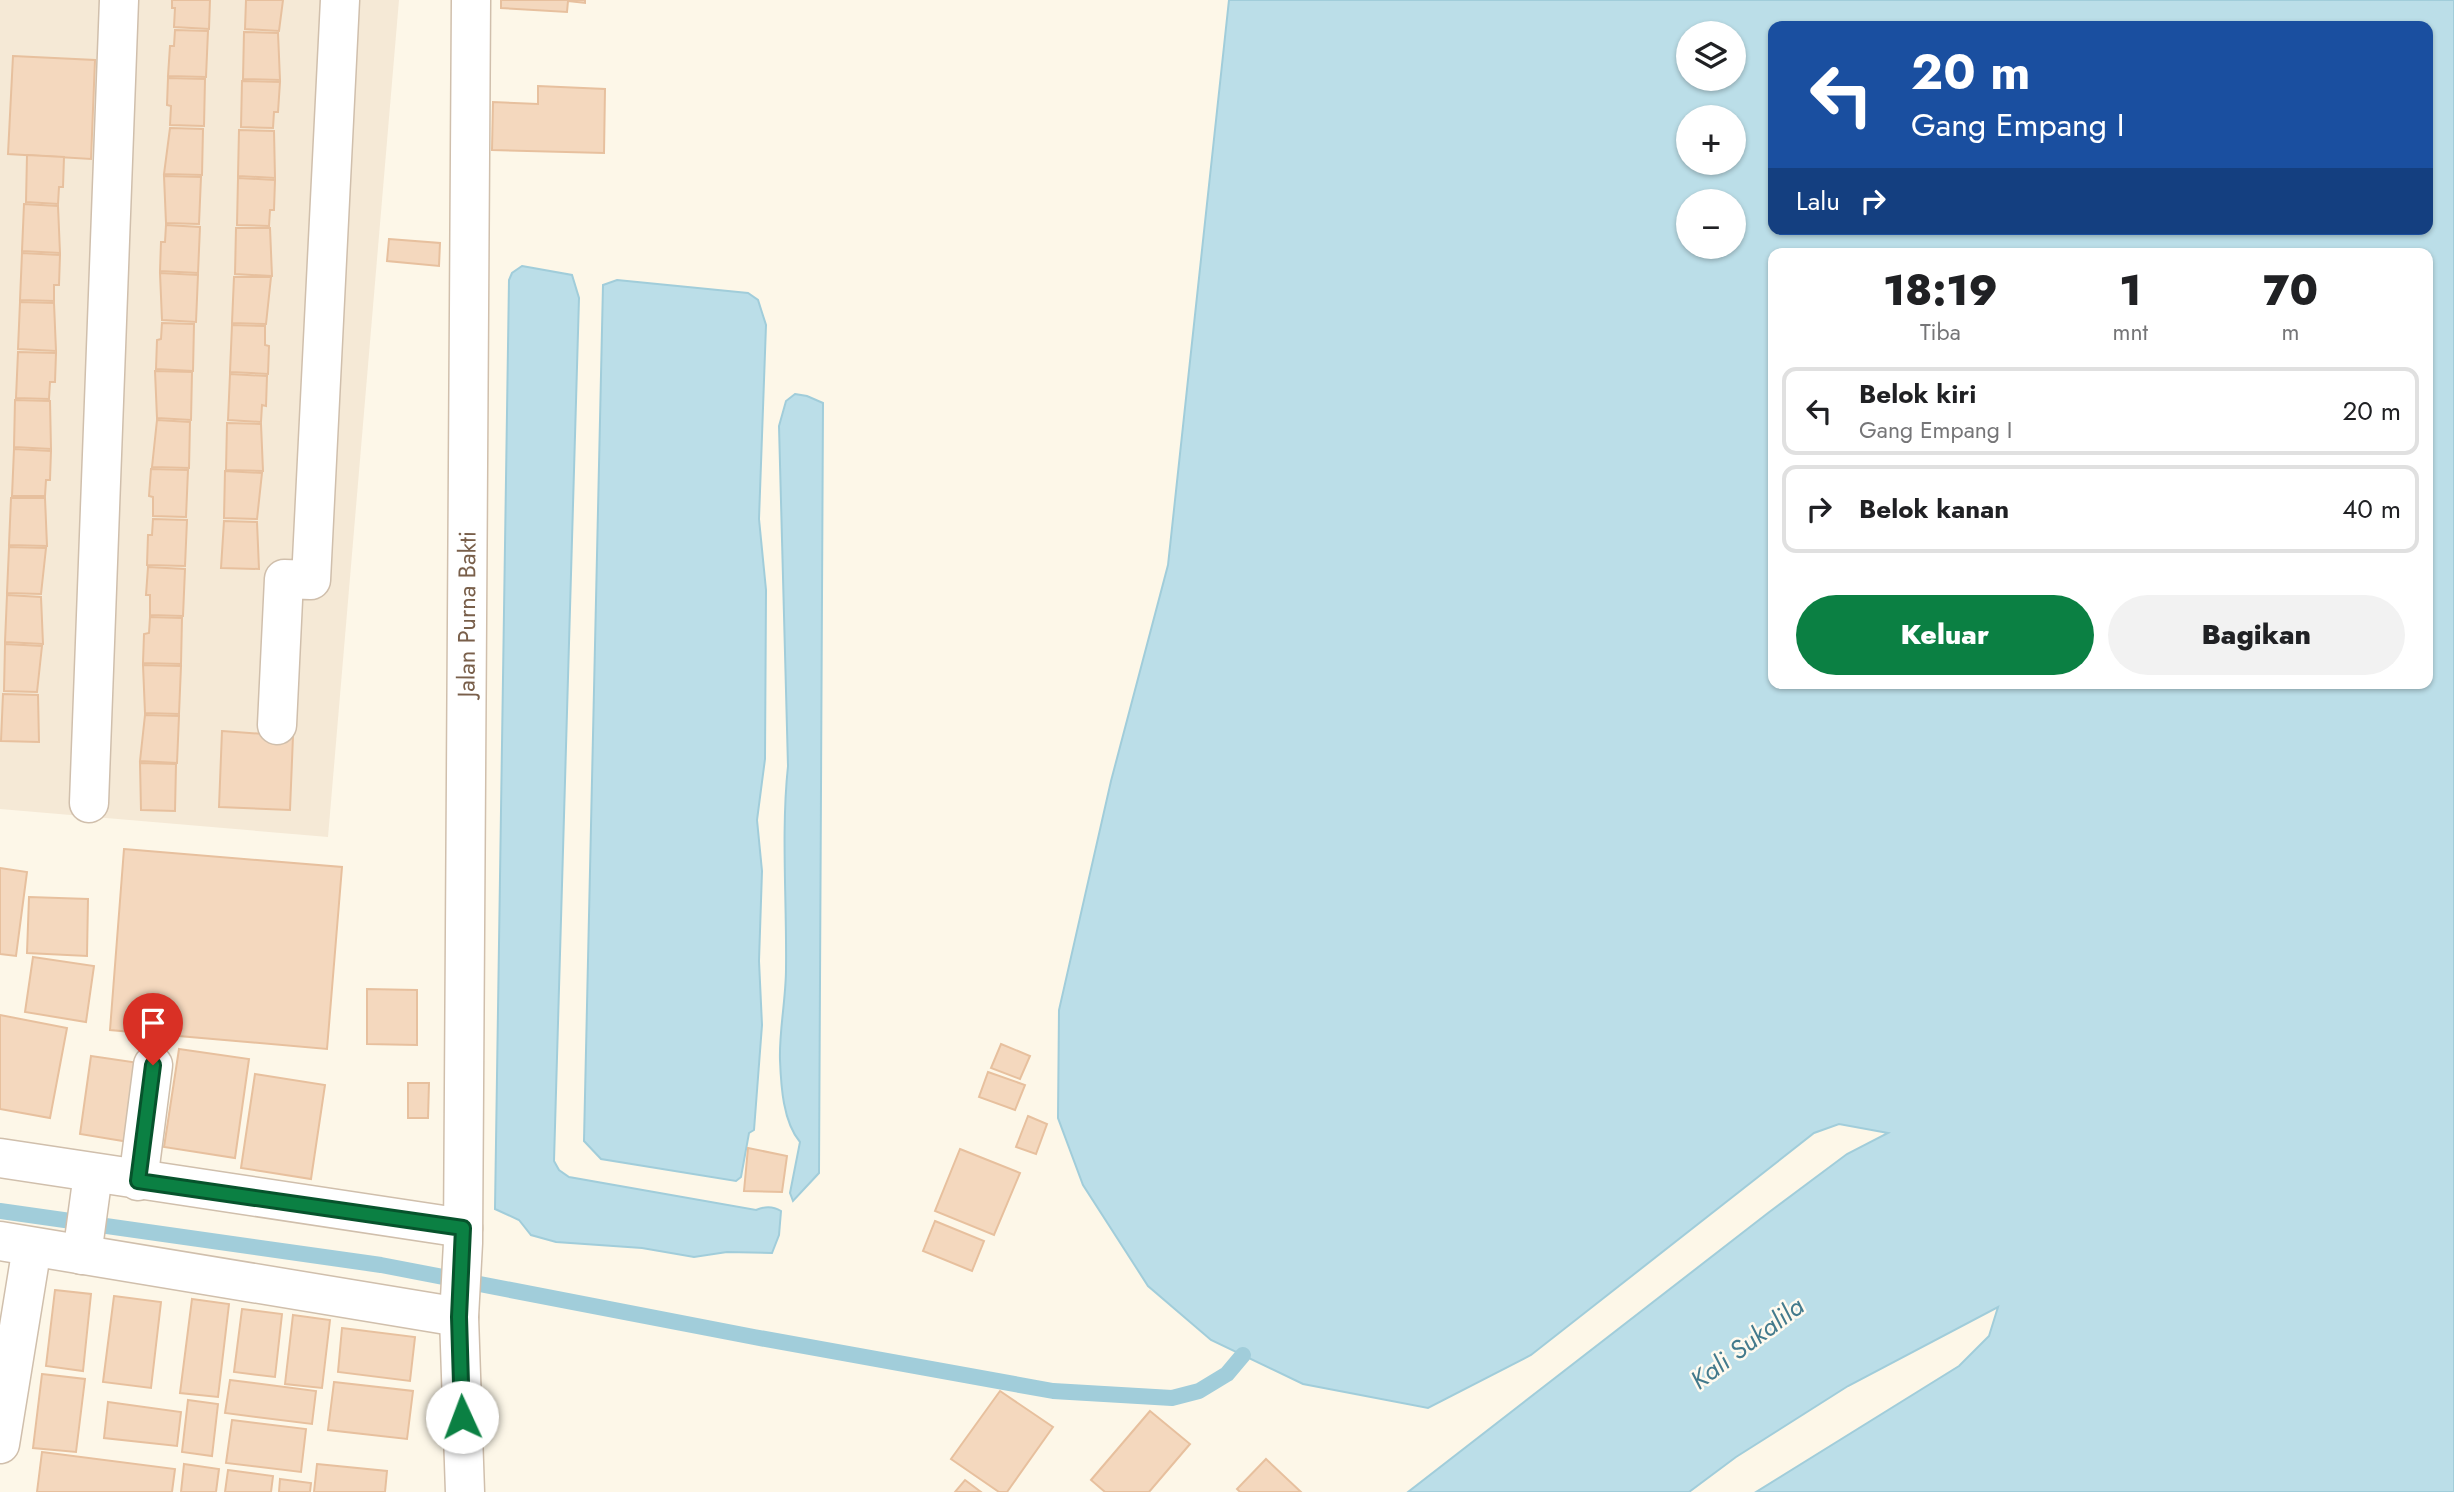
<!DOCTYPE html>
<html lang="id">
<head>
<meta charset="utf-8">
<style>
	body { margin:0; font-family:Jost,sans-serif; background:#f2f2f2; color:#202124; height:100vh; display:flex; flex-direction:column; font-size:26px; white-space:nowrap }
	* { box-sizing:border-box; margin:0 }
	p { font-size:23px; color:#757577 }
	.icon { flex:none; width:38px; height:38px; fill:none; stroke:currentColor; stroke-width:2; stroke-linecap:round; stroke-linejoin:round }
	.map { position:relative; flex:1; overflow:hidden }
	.sheet { position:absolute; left:1768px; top:248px; width:665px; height:441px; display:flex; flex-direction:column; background:#fff; border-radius:14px; box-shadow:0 2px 5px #0004 }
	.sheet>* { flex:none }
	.hud { position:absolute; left:1768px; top:21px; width:665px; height:214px; border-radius:14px; box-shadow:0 2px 5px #0004; background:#1a4fa0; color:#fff; overflow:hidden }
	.tools { position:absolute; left:1676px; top:21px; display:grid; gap:14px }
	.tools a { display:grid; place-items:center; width:70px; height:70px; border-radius:50%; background:#fff; box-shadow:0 2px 5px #0004; font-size:35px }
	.pin { position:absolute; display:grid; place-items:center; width:60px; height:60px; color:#fff; margin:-72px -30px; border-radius:50% 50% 50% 0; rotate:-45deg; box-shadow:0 0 7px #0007 }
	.pin .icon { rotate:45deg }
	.me { position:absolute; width:77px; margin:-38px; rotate:358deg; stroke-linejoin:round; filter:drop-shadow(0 0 5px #0008) }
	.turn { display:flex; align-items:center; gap:24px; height:147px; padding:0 28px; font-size:32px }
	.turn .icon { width:91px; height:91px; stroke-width:2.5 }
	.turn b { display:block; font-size:49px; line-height:60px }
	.then { display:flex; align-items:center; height:66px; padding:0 28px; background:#0003; gap:14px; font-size:26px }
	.eta { display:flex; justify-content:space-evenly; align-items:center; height:119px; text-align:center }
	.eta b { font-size:42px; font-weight:800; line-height:49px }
	.button { display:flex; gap:14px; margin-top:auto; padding:14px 28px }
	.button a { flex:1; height:80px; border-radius:42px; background:#0b8043; color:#fff; font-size:28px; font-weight:800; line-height:80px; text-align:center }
	.button a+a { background:#f2f2f2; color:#202124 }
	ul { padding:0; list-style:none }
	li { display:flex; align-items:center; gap:21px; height:88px; margin:0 14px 10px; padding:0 14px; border:4px solid #e0e0e0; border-radius:14px }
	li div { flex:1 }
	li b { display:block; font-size:26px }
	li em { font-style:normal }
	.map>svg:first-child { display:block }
</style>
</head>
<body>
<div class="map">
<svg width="2454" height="1492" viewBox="0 0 2454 1492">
	<rect width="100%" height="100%" fill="#fdf7e8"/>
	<path fill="#f5e9d6" d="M0 0H399L328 837 0 809Z"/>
	<g fill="#bbdee8" stroke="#a1cdda" stroke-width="2" fill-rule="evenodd">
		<path d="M1229 0H2454V1492H1756L1959 1366 1989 1336 1998 1307 1848 1386 1736 1457 1689 1492H1408L1768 1213 1847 1154 1888 1133 1839 1124 1814 1133 1531 1355 1428 1408 1303 1384 1211 1340 1148 1286 1083 1185 1058 1118 1059 1010 1111 781 1168 565ZM1773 26H2427V229H1773ZM1689 33H1734V79H1689ZM1734 117V163H1689V117ZM1689 201H1734V247H1689ZM1773 254H2427V684H1773Z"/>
		<path d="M522 266 572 275 579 298 554 1161 559 1170 569 1177 756 1210C765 1206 773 1206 781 1211L779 1235 772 1253 727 1252 694 1257 642 1248 556 1242 531 1235 519 1220 495 1209 509 280 512 273Z"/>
		<path d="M617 280 748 293 758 300 766 325 759 519 766 590 765 759 757 820 762 871 759 961 762 1025 754 1130 749 1133 741 1177 736 1181 601 1159 584 1141 603 285Z"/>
		<path d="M795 394 807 396 823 403 819 1173 793 1201 790 1193 800 1142C783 1122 781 1086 780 1060 779 1031 786 999 786 969 787 903 781 832 788 766L779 426 786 401Z"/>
	</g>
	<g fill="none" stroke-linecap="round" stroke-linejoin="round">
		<path stroke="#a1cdda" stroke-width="16" d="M0 1211 381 1265 754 1337 1053 1391 1172 1398 1199 1391 1227 1374 1243 1355"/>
	</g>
	<g fill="#f4d8be" stroke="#e7c09e" stroke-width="2">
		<path d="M172 0H210L209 29 174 27 175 8H172Z"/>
		<path d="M246 0H283L279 31 245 29Z"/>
		<path d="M501 0H585V3L568 1 567 12 501 8Z"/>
		<path d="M175 30 208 31 206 77 168 76 170 46H174Z"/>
		<path d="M244 32 278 33 280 80 243 79Z"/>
		<path d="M13 56 95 60 91 159 8 154Z"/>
		<path d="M168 78 205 79 204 126 170 125 171 106 167 105Z"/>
		<path d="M242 81 280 82 278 112H274L273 128 241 127Z"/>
		<path d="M538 86 605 89 604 153 492 150 493 102 538 104Z"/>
		<path d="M170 128 203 129 202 175 164 174Z"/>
		<path d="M239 130 274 131 275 178 238 176Z"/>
		<path d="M27 155 64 157 63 187H59L58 204 26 202Z"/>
		<path d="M164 176 201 177 199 224 166 223Z"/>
		<path d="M238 178 275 180 274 210H270L269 226 237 225Z"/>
		<path d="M24 204 58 206 60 253 22 251Z"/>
		<path d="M166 225 200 227 198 273 160 271 161 242H165Z"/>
		<path d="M236 228H270L272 276 235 274Z"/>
		<path d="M389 239 440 243 439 266 387 261Z"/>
		<path d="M22 253 60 255 59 285H54V301L20 300Z"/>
		<path d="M160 273 198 275 196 322 162 320Z"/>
		<path d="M234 277H271L266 324 232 323Z"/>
		<path d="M20 302 54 303 56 351 18 349Z"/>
		<path d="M162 323 194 324 193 371 156 369 157 340 161 339Z"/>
		<path d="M232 325 265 326V345L269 346 268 374 230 372Z"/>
		<path d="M18 352 56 353 55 382H50L49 399 16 398Z"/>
		<path d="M155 371 192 372 191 420 157 418Z"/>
		<path d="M230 374 267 376 266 406 262 405 261 422 228 420Z"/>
		<path d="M15 400 50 401 51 449 14 447Z"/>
		<path d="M157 420 190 422 189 468 152 467Z"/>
		<path d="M227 423 261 424 263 471 226 470Z"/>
		<path d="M14 449 51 451 50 480H46L45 496H12Z"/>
		<path d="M151 469 188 470 186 517 153 516V497L149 496Z"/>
		<path d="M225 471 262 473 257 519 224 518Z"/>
		<path d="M11 498H45L47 546 9 545Z"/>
		<path d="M153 519 187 520 185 566 147 565 148 535H152Z"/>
		<path d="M224 521 257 522 259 569 221 568Z"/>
		<path d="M9 547 46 548 41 594 7 593Z"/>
		<path d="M148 567 185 569 183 616 150 615V595H146Z"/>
		<path d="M7 595 41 597 43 644 5 642Z"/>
		<path d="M150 617 182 618 181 664 143 663 144 634 149 633Z"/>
		<path d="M5 644 42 646 37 692 4 691Z"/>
		<path d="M143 665 181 666 179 714 145 713Z"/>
		<path d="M3 694 38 695 39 742 1 741Z"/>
		<path d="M145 715 179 716 177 763 140 761Z"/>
		<path d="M222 731 293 736 290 810 219 807Z"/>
		<path d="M140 763 176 764 175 811 141 810Z"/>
		<path d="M124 849 342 867 327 1049 110 1030Z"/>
		<path d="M0 868 27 872 16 956 0 954Z"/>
		<path d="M29 897 88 899 87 956 27 953Z"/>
		<path d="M33 957 94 966 86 1022 25 1012Z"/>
		<path d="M367 989 417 990V1045L367 1044Z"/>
		<path d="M0 1015 67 1028 50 1118 0 1109Z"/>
		<path d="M1001 1044 1030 1056 1020 1079 991 1068Z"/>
		<path d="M179 1049 249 1059 235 1158 164 1147Z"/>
		<path d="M91 1056 146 1064 135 1143 80 1134Z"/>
		<path d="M988 1072 1025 1085 1015 1110 979 1097Z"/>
		<path d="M255 1074 325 1085 311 1179 241 1168Z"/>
		<path d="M408 1083H429L428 1118H408Z"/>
		<path d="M1028 1116 1047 1124 1036 1154 1016 1147Z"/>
		<path d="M748 1148 787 1156 782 1192 744 1191Z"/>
		<path d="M960 1149 1020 1173 994 1235 935 1211Z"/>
		<path d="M935 1221 984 1241 972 1271 923 1251Z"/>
		<path d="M55 1290 91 1294 83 1371 46 1366Z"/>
		<path d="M114 1296 161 1302 151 1388 103 1382Z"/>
		<path d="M192 1299 229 1304 218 1397 180 1393Z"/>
		<path d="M242 1309 282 1314 275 1377 234 1372Z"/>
		<path d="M293 1315 330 1320 322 1388 285 1384Z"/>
		<path d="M342 1328 415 1337 410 1381 338 1372Z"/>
		<path d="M42 1374 85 1379 76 1452 33 1448Z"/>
		<path d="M230 1380 316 1391 312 1424 225 1413Z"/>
		<path d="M334 1382 413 1391 407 1439 328 1430Z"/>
		<path d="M1000 1391 1053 1427 1007 1492H999L951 1459Z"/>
		<path d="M188 1400 218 1404 212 1456 182 1452Z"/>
		<path d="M108 1402 181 1412 177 1446 104 1438Z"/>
		<path d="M1150 1411 1190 1444 1149 1492H1105L1091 1480Z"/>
		<path d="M232 1420 306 1429 301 1472 226 1463Z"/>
		<path d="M42 1452 175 1469 172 1492H37Z"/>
		<path d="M1266 1459 1301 1492H1240L1237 1489Z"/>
		<path d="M184 1464 219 1469 216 1492H181Z"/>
		<path d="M317 1464 387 1471 385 1492H314Z"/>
		<path d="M228 1470 273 1476 271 1492H225Z"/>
		<path d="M280 1479 311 1483 310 1492H279Z"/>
		<path d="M965 1480 981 1492H955Z"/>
	</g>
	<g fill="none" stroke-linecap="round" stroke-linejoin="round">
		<defs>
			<g id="minor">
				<path d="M277 725 284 579 311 580 340 0"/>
				<path d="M89 803 119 0"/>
				<path d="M0 1158 463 1228"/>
				<path d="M138 1181 153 1065"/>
				<path d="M0 1241 459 1317"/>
				<path d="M82 1255 93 1174"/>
				<path d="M0 1444 32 1247"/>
				<path id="s1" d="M465 1492 459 1317 463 1243 471 0"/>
			</g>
		</defs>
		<use href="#minor" stroke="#d0bfac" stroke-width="41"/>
		<use href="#minor" stroke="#fff" stroke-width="38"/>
	</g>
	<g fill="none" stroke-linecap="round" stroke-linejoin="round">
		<defs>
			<path id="route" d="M153 1065 138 1181 463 1228 459 1317 462 1417"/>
		</defs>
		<use href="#route" stroke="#07532c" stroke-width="18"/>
		<use href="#route" stroke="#0b8043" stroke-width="12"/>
	</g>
	<g text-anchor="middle" stroke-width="5" stroke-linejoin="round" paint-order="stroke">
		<g font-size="24" fill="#795f4a" stroke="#fffaef">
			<text dy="8" stroke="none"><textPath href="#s1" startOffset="878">Jalan Purna Bakti</textPath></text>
		</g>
		<g font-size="26" font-style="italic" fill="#437a8c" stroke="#fffaef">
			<text transform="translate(1747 1343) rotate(-37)" y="9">Kali Sukalila</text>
		</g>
	</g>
</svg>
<div class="tools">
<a><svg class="icon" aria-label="layers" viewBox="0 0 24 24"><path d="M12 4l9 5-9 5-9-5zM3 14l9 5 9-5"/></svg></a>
<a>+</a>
<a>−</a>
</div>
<div class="pin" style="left:153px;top:1065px;background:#d93025"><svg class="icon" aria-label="arrive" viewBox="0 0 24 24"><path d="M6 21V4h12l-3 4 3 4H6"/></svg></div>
<svg class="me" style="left:462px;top:1417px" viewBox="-20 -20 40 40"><circle r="19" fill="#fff"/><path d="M0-13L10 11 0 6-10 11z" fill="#0b8043"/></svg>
<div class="hud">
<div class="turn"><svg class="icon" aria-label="left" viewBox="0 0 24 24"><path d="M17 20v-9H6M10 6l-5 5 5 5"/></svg><div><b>20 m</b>Gang Empang I</div></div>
<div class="then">Lalu<svg class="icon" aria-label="right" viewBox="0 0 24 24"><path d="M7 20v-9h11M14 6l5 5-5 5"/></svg></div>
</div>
<section class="sheet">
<div class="eta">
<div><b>18:19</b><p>Tiba</p></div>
<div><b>1</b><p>mnt</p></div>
<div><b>70</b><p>m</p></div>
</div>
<ul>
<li><svg class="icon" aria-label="left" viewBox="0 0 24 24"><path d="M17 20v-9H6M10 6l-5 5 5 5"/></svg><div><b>Belok kiri</b><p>Gang Empang I</p></div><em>20 m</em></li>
<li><svg class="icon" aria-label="right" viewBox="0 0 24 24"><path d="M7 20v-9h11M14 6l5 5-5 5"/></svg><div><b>Belok kanan</b></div><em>40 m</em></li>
</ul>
<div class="button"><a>Keluar</a><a>Bagikan</a></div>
</section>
</div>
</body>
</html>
